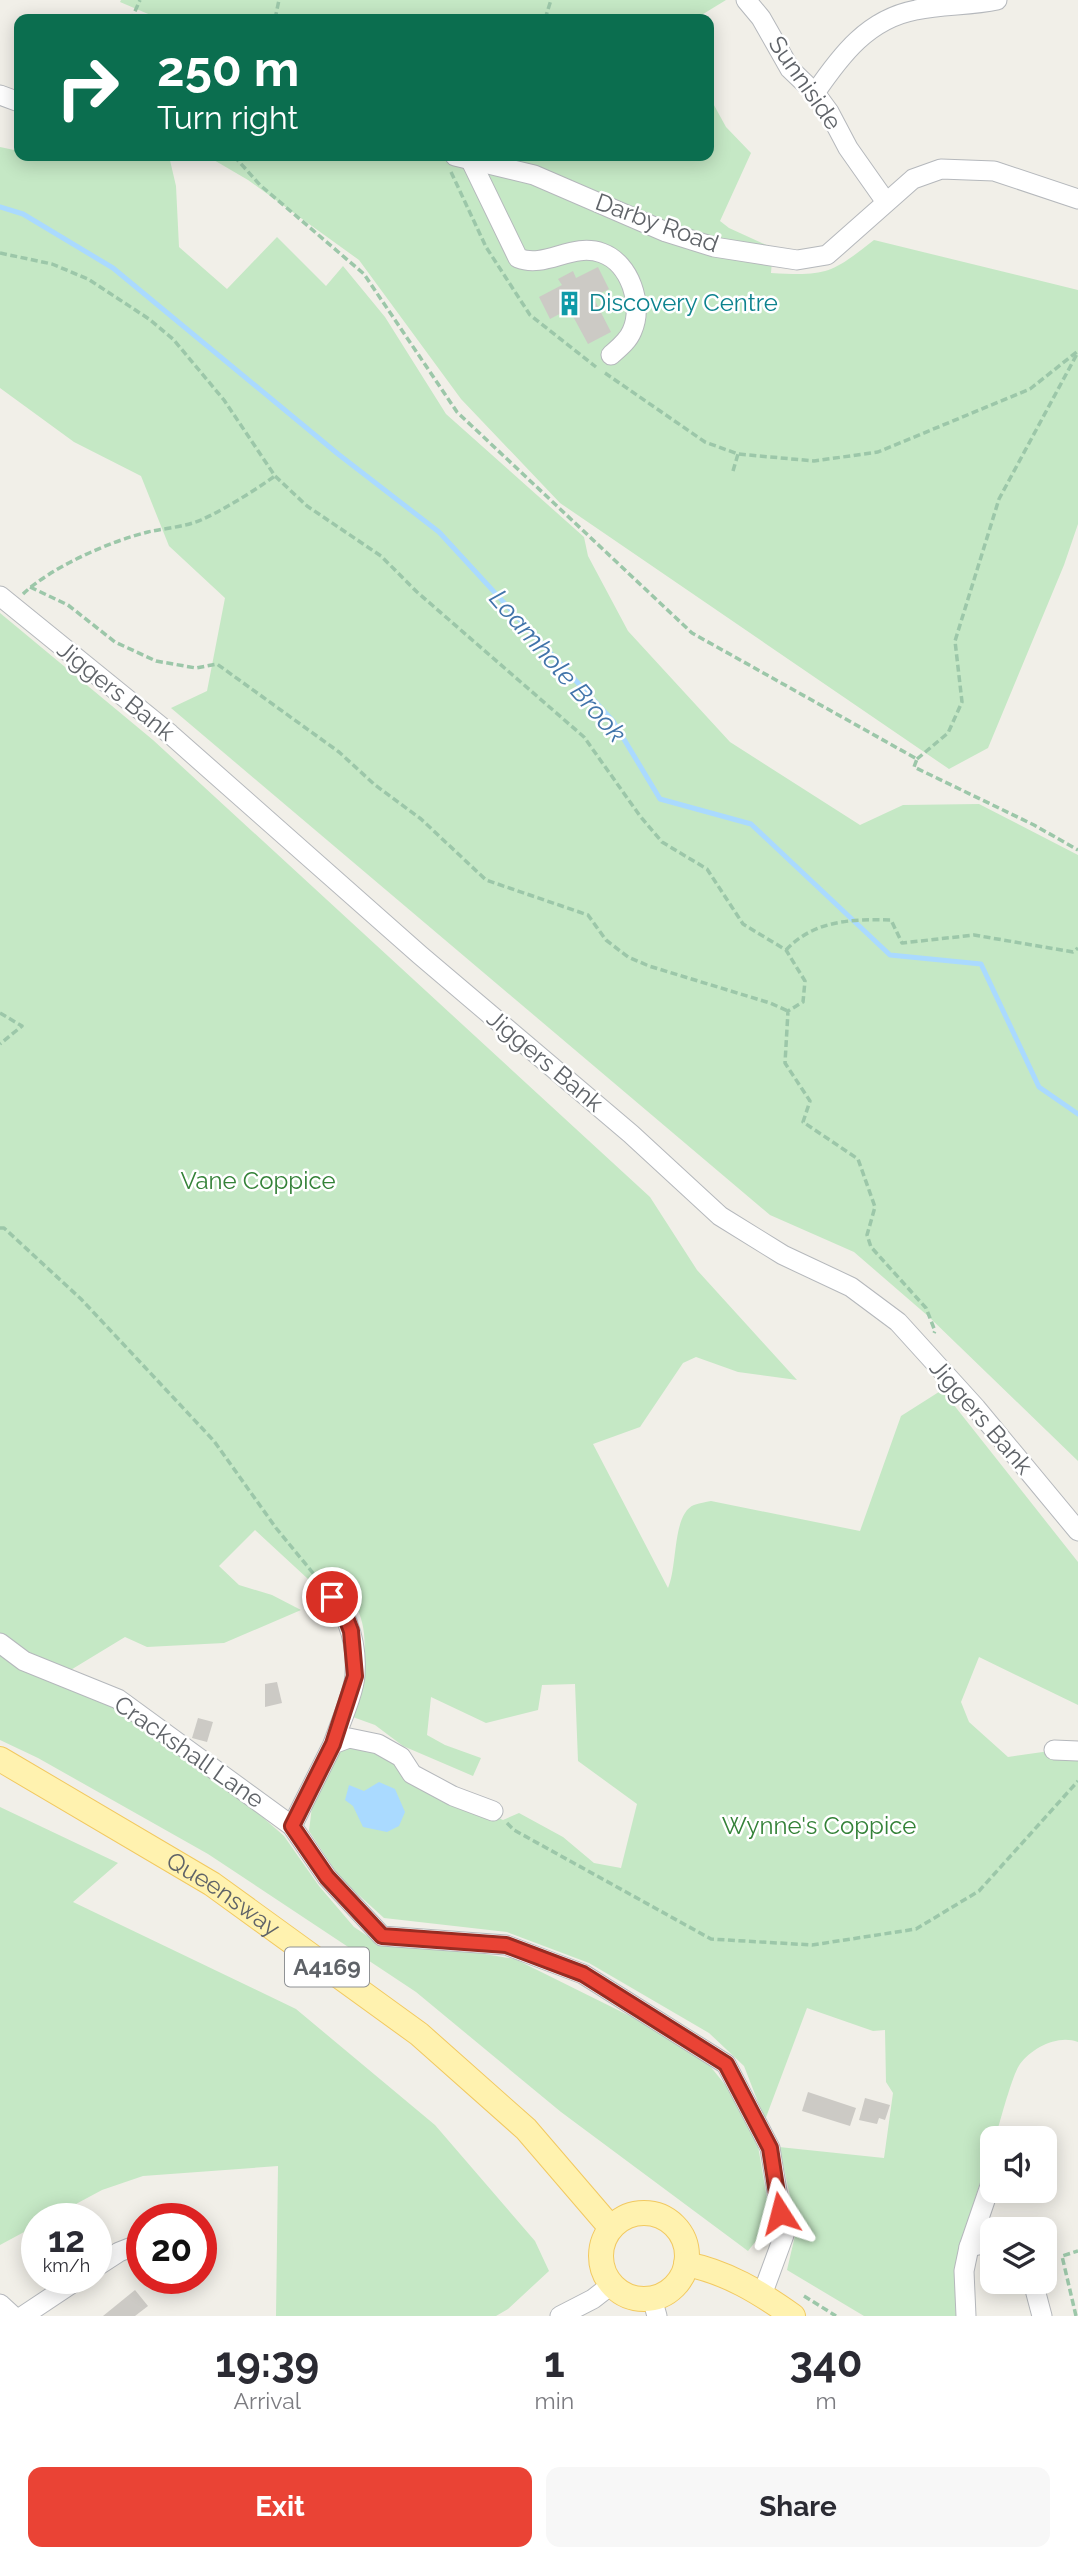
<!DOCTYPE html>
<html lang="en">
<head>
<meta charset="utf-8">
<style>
	body { margin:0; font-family:Raleway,sans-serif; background:#f7f7f7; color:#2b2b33; height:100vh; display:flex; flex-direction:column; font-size:26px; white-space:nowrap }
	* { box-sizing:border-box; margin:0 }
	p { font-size:23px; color:#7c7c81 }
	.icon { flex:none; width:38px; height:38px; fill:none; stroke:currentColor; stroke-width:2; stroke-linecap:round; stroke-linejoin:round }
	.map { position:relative; height:2316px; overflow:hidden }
	.panel { display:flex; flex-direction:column; background:#fff; flex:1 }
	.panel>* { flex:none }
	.banner { position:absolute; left:14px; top:14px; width:700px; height:147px; border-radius:14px; box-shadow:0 4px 18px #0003; background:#0b6e4f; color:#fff; overflow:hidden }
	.tools { position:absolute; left:980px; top:2126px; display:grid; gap:14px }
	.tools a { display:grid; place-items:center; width:77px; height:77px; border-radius:14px; background:#fff; box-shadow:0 4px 18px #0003; font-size:35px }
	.speed { position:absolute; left:21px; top:2203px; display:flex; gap:14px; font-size:35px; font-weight:700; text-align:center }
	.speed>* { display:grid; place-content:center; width:91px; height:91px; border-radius:50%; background:#fff; box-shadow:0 4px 18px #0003; line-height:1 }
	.speed small { font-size:18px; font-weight:400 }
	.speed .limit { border:10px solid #d22; background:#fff; color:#111 }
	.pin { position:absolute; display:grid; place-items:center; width:60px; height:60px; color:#fff; margin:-30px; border:4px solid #fff; border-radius:50%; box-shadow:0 2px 7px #0007 }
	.me { position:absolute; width:77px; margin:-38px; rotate:351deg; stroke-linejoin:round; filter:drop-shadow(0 0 5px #0008) }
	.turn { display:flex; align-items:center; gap:24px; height:147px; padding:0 28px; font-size:32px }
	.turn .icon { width:91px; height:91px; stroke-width:2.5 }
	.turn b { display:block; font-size:49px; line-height:60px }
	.eta { display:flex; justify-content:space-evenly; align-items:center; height:119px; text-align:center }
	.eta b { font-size:42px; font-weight:700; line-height:49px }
	.primary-button { display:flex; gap:14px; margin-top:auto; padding:14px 28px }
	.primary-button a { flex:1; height:80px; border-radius:14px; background:#ea4335; color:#fff; font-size:28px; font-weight:700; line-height:80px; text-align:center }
	.primary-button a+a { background:#f7f7f7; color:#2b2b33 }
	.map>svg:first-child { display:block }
</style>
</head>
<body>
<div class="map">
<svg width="1078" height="2316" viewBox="0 0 1078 2316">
	<rect width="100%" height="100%" fill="#f1efe8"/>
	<g fill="#c5e8c5">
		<path d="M121 0H726L695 19H160L120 2Z"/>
		<path d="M709 96 726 127 751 153 720 221 729 228 773 248 771 273C826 276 831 274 874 240L1078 290V524L1064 565 988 748 949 769 560 503 461 399 359 260 248 180 207 156H709Z"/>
		<path d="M0 147 19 151V156H169L176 186 179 247 227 289 277 237 326 286 343 266 385 317 446 414 584 537 588 556 628 631 730 742 860 825 903 805 979 804 1078 855V1461L928 1316 854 1252 770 1215 171 708 207 691 225 598 169 546 141 476 74 442 0 388Z"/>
		<path d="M0 613 153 740 650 1197 697 1270 797 1380 738 1372 696 1357 683 1363 640 1427 593 1444 668 1588C678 1566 672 1514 694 1505 699 1503 706 1502 711 1501L860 1531 901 1416 942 1390 1078 1562V1705L979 1657 961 1702 969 1722 1008 1757 1064 1749 1078 1752V2042C1058 2034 1032 2048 1020 2064 1012 2075 1000 2123 995 2138H992V2146L958 2251 955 2298 956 2316H864L787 2270 797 2227 779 2147 884 2158 893 2093 886 2082 885 2030 873 2031 807 2008 765 2120 744 2066 709 2033 589 1963 507 1932 384 1918 340 1878 309 1831 314 1790 338 1748 356 1746 392 1758 404 1777 503 1820 519 1813 563 1837 594 1863 621 1868 637 1804 578 1761 575 1684 542 1685 538 1710 486 1723 431 1697 427 1735 445 1745 481 1758 473 1776 403 1746 375 1725 350 1716C360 1677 375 1640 354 1602L321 1591 255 1530 219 1566 239 1585 272 1595 301 1610 224 1643 147 1647 125 1637 69 1671 259 1814 284 1836 319 1886 354 1927 381 1945 454 1949 515 1959 640 2021 710 2066 731 2092 758 2146 768 2204 767 2227 748 2251 561 2112 416 1992 208 1854 38 1758 0 1740Z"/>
		<path d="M0 1807 118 1863 73 1902 296 2009 435 2125 535 2241 549 2271 508 2309 496 2316H276L278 2166 143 2176 102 2190 48 2219H37V2225L0 2245Z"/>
	</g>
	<path fill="#aadaff" d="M379 1782 395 1789 405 1812 399 1826 387 1832 363 1827 353 1806 345 1800 349 1785 364 1791Z"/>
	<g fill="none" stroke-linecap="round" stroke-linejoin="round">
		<path stroke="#aadaff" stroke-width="5" d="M0 207 23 214 113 268 338 454 439 532 613 721 660 799 751 824 890 955 981 964 1039 1087 1078 1114"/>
	</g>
	<g fill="#cccac5">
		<path d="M598 267 609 289 593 297 611 332 588 344 569 309 550 319 539 297 562 285 558 279 573 271 576 278Z"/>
		<path d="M277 1682 282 1703 265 1707V1684Z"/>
		<path d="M198 1718 213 1722 207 1742 192 1738Z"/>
		<path d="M808 2092 856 2108 850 2126 802 2111Z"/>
		<path d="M865 2098 890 2105 885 2120 879 2118 877 2124 859 2120Z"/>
		<path d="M135 2290 148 2306 135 2316H103Z"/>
	</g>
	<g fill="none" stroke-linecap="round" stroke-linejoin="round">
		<defs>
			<g id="minor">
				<path d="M746 0 761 18 790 69 815 93 829 112 848 148 886 202"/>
				<path d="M815 93C841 55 868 19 916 10 943 4 970 6 997 0"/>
				<path d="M0 95 19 102"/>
				<path d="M455 156 534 175 666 232 714 247 797 260 827 255 913 179 941 169 994 171 1078 199"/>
				<path d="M470 159 518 258C546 269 572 242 602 253 630 263 644 305 632 331 628 341 619 348 611 355"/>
				<path d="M0 596 170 734 420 955 631 1134 720 1216 783 1255 851 1287 898 1322 976 1408 1078 1531"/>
				<path d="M332 1596C350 1618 357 1647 355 1675 354 1693 339 1726 333 1744"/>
				<path d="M0 1643 24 1661 118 1699 292 1826 327 1877 382 1936 506 1945 583 1974 726 2064 770 2148 784 2235 762 2295"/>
				<path d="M1054 1750 1078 1751"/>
				<path d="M292 1826 333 1744 349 1738 378 1744 401 1757 412 1774 453 1796 493 1811"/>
				<path d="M969 2247 992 2242"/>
				<path d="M96 2267 119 2252 142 2243"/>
				<path d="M1033 2282 1042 2316"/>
				<path d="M652 2298 657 2316"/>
				<path d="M0 2304 13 2316"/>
				<path d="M23 2316 80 2278"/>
				<path d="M560 2316 593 2299 611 2285"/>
				<path d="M966 2316 964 2271 969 2247 992 2180"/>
			</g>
			<g id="major">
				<path id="s1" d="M0 1759 212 1884 419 2034 526 2129 611 2228"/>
				<circle cx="644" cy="2256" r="43"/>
				<path d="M686 2264C727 2272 759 2292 793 2316"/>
			</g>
		</defs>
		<use href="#minor" stroke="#b5b8bc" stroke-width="21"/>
		<use href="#major" stroke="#f2c960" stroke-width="26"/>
		<g stroke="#9cc7a9" stroke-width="3.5" stroke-dasharray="7 3.5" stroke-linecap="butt">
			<path d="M135 19 132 18 140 0"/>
			<path d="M275 19 279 0"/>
			<path d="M545 19 551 0"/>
			<path d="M234 156 260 185 364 274 457 412 692 633 917 759 914 767 1034 825 1078 850"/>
			<path d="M451 172 486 247 530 315 596 367"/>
			<path d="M0 253 52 264 88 279 149 319 173 339 224 400 275 476 307 506 381 556 417 592 584 737 640 816 662 842 707 869 743 924 786 950 805 981 803 1002 788 1011 785 1063 810 1101 803 1122 858 1159 875 1207 867 1235 871 1247 926 1308 935 1331 934 1333"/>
			<path d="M605 373 705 442 738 454 814 461 878 452 1030 389 1078 351"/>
			<path d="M733 471 738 454"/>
			<path d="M30 587 68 605 115 642 156 661 196 668 217 664 339 752 375 785 421 819 486 880 588 915 606 940 628 957 649 966 770 1003 788 1011"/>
			<path d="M23 594C50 568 110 541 148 532 165 528 185 527 201 520 227 508 252 492 275 476"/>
			<path d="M917 759 948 733 962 702 955 641 999 499 1077 354"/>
			<path d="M786 950C814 920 852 919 891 920L902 943 974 935 1073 952 1078 948"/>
			<path d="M0 1013 22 1026 0 1044"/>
			<path d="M0 1228H4L81 1299 214 1441 276 1528 322 1584"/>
			<path d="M507 1823 514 1830 711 1939 812 1945 916 1929 979 1891 1078 1781"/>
			<path d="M804 2296 836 2316"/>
			<path d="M1076 2316 1062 2256 1078 2251"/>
		</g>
		<use href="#minor" stroke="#fff" stroke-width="19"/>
		<use href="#major" stroke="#fff2af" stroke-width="24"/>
	</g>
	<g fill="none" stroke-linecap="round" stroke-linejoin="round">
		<defs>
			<path id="route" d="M332 1597 343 1610 351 1631 355 1676 333 1744 292 1826 327 1877 382 1936 506 1945 583 1974 726 2064 770 2148 780 2213"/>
		</defs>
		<use href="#route" stroke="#982c22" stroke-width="18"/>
		<use href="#route" stroke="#ea4335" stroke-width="12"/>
	</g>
	<defs>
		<symbol id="building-bare" viewBox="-9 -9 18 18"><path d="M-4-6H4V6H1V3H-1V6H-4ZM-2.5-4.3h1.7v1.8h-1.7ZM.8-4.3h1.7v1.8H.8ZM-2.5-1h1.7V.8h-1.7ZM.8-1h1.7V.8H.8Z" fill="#0f9aa8" stroke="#fff" stroke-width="2.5" paint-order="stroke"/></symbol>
	</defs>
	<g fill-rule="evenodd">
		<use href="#building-bare" x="552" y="286" width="35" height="35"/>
	</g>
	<g text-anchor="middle" stroke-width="5" stroke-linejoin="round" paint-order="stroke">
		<rect fill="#fff" stroke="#8f9295" stroke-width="2" x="285" y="1947.5" width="84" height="39" rx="5"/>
		<g font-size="23" font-weight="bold" fill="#5f6368">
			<text x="327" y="1975">A4169</text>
		</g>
		<g font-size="24" fill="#5f6368" stroke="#fff">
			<text transform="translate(805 83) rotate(55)" y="8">Sunniside</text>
			<text transform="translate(657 223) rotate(20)" y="8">Darby Road</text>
			<text transform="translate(116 691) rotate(39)" y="8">Jiggers Bank</text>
			<text transform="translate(545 1061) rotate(40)" y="8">Jiggers Bank</text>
			<text transform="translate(981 1417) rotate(49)" y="8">Jiggers Bank</text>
			<text transform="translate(189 1752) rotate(35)" y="8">Crackshall Lane</text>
			<text dy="8" stroke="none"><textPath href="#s1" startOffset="261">Queensway</textPath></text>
		</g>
		<g font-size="24" fill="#0d838f" stroke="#fff" text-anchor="start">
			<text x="589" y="311">Discovery Centre</text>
		</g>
		<g font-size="24" fill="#348238" stroke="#fff">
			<text x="258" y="1189">Vane Coppice</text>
			<text x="819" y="1834">Wynne's Coppice</text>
		</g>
		<g font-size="26" font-style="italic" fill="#4174aa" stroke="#fff">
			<text transform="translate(558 666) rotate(49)" y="9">Loamhole Brook</text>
		</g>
	</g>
</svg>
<div class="tools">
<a><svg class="icon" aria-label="sound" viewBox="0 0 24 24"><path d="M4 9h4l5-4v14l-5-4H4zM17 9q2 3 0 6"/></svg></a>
<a><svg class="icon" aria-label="layers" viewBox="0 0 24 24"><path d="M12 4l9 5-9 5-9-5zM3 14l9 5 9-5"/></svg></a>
</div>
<div class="speed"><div>12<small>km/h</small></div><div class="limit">20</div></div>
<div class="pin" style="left:332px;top:1597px;background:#d93025"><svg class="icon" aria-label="arrive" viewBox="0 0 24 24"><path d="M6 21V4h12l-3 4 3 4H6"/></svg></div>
<svg class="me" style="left:780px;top:2213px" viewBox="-20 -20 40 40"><path d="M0-17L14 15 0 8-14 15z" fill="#ea4335" stroke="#fff" stroke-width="4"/></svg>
<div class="banner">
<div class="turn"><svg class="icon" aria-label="right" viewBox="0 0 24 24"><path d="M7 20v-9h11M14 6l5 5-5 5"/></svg><div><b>250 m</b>Turn right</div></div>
</div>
</div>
<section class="panel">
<div class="eta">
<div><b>19:39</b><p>Arrival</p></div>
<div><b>1</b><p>min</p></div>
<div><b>340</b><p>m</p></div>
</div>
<div class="primary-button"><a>Exit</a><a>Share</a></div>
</section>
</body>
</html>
